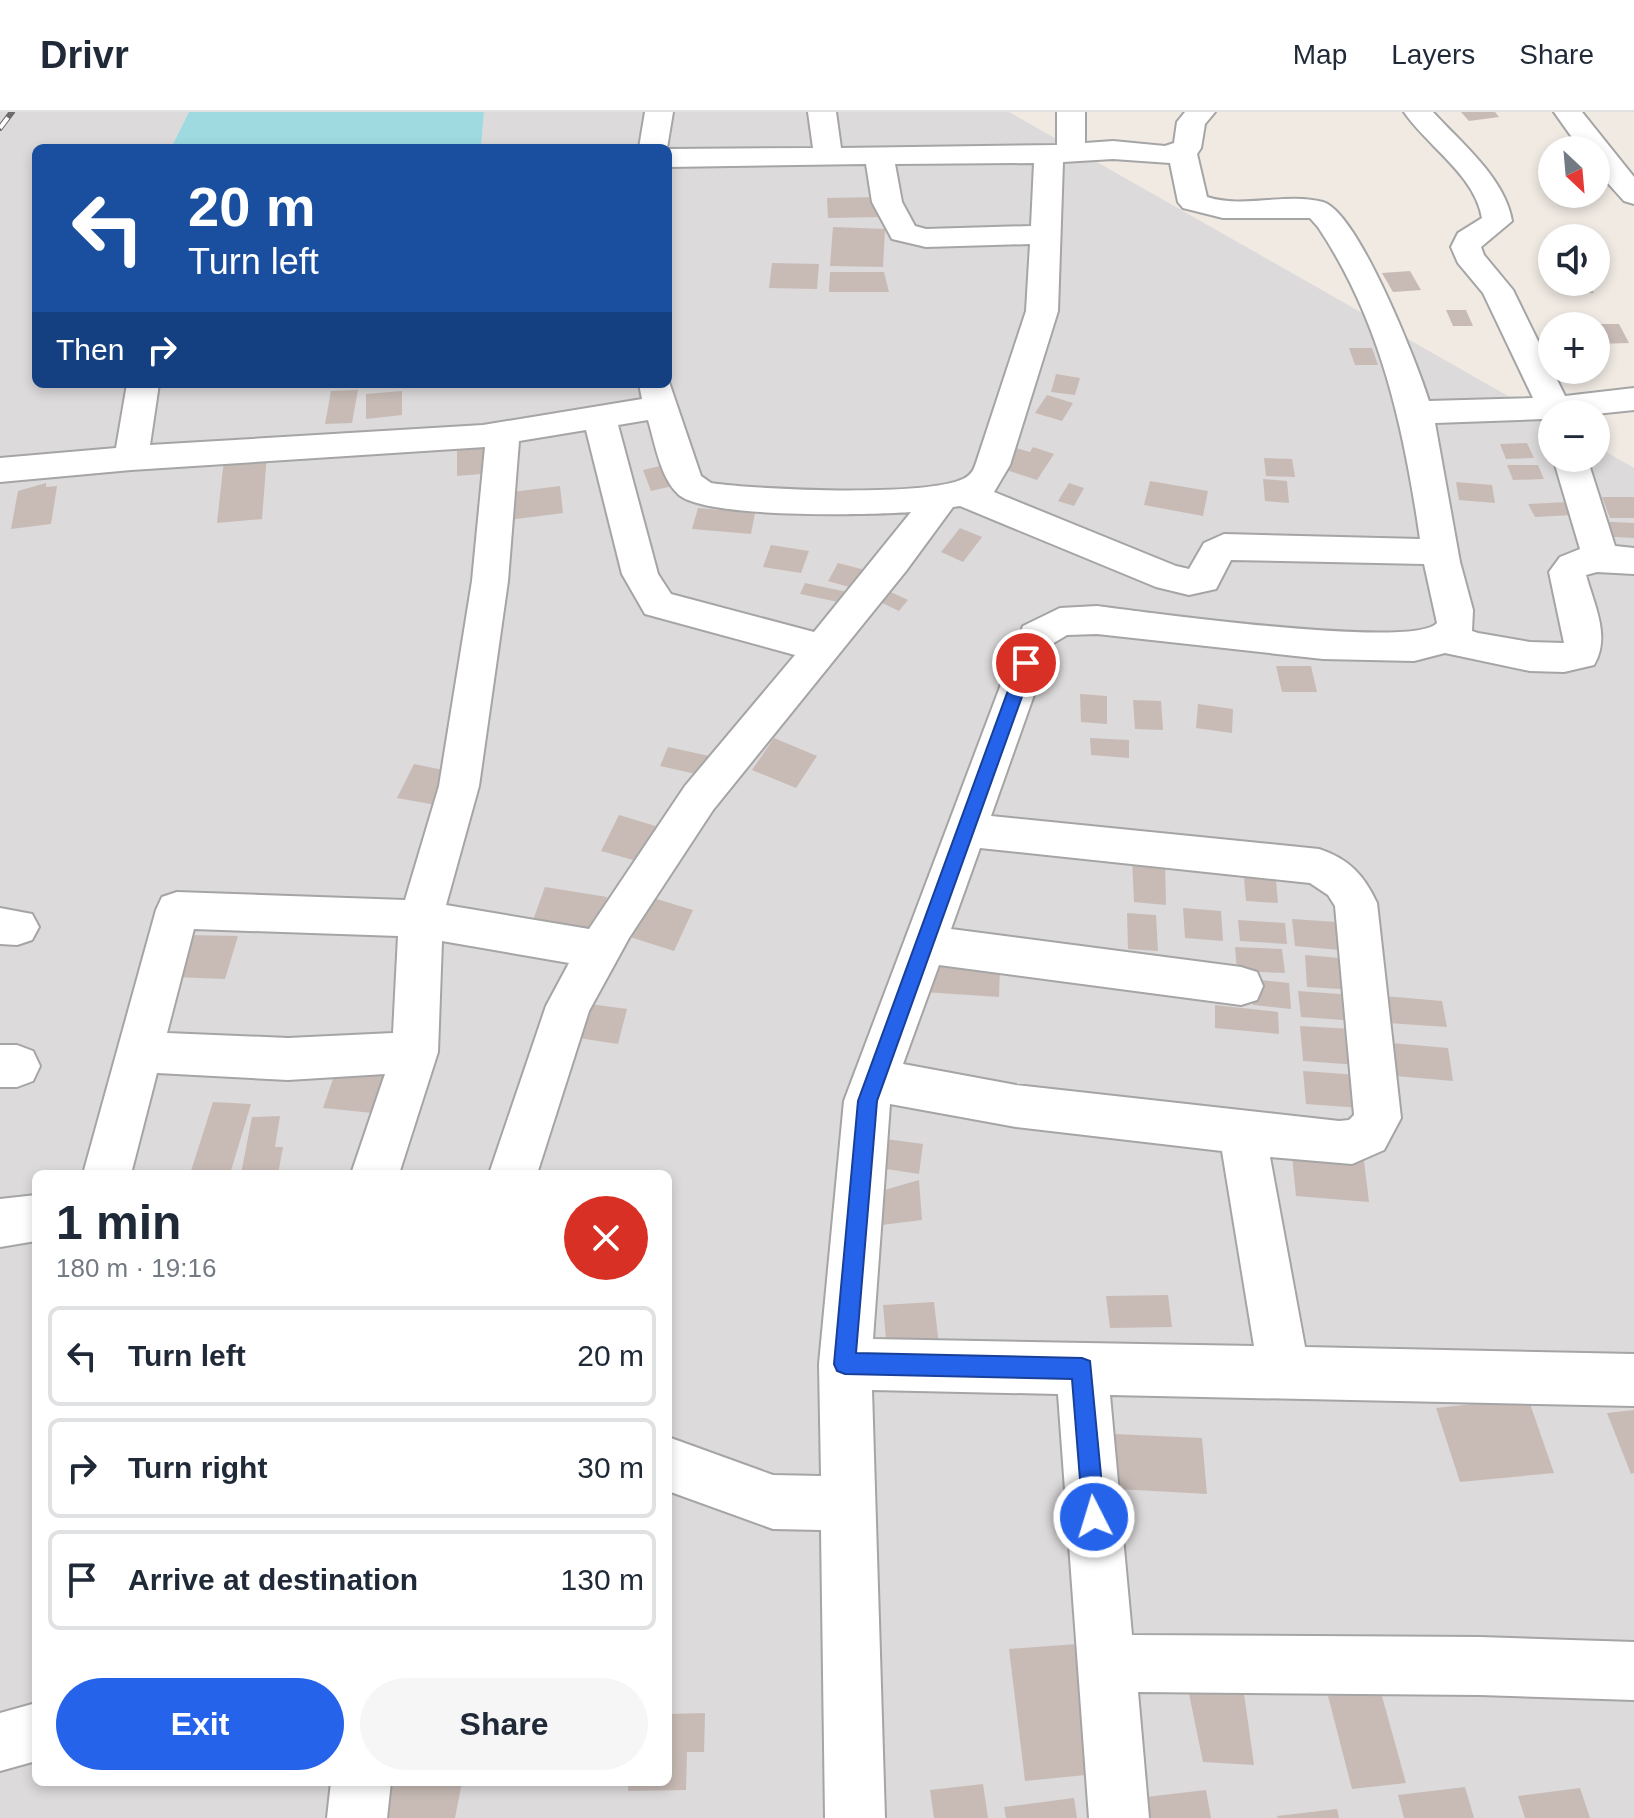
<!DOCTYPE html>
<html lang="en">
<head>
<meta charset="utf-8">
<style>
	body { margin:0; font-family:Arial,sans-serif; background:#f6f6f7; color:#1f2937; height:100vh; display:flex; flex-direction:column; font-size:30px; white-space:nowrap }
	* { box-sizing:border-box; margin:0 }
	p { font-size:26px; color:#747a83 }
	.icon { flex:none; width:44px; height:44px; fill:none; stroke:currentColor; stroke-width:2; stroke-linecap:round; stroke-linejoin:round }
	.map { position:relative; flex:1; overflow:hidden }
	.panel { position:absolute; left:32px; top:1058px; width:640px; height:616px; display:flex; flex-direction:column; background:#fff; border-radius:12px; box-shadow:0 4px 12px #0003 }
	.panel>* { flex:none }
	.hud { position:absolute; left:32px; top:32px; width:640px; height:244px; border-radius:12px; box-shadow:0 4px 12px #0003; background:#1a4fa0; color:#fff; overflow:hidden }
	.needle { width:52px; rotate:154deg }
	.fabs { position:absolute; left:1538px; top:24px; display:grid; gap:16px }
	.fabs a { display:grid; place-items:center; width:72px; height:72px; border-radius:50%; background:#fff; box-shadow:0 4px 12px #0003; font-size:40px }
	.pin { position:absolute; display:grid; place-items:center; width:68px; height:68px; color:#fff; margin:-34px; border:4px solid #fff; border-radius:50%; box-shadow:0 2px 8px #0007 }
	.me { position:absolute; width:88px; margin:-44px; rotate:355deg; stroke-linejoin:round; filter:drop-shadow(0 0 6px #0008) }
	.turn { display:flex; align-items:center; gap:28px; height:168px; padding:0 24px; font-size:36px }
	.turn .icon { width:104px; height:104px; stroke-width:2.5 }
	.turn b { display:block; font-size:56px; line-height:68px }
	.then { display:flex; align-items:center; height:76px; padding:0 24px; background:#0003; gap:16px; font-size:30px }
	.round { display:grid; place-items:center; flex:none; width:84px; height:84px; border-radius:42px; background:#f6f6f7 }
	.head { display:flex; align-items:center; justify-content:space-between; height:136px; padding:0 24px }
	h1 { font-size:48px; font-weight:700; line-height:60px }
	.primary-button { display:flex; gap:16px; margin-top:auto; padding:16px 24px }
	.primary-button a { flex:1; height:92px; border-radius:48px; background:#2563eb; color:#fff; font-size:32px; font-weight:700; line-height:92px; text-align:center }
	.primary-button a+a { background:#f6f6f7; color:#1f2937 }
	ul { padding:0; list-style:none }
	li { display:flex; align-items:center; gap:24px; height:100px; margin:0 16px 12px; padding:0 8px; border:4px solid #e0e1e3; border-radius:12px }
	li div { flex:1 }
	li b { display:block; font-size:30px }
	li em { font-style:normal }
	header { display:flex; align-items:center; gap:48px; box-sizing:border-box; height:112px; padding:0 40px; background:#fff; border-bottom:2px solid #e0e1e3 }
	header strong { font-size:38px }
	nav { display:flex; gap:44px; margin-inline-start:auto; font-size:28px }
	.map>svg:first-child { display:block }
</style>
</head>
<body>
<header>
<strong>Drivr</strong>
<nav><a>Map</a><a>Layers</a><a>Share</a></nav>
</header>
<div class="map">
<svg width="1634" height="1706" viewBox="0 0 1634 1706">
	<rect width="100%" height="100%" fill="#f0eae3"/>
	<path fill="#dcdadb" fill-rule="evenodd" d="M0 0H189L171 36H36V272H668V36H481L484 0H1009L1552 309V346H1596V334L1634 356V1706H0ZM36 1062H668V1670H36Z"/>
	<path fill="#9fdae1" d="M189 0H484L481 36H171Z"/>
	<g fill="#c8bbb6">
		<path d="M1461 0H1495L1499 5 1469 9Z"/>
		<path d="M881 85 882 105 828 106 827 86Z"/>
		<path d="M833 115 885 117 883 155 830 154Z"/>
		<path d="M772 151 819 152 817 177 769 176Z"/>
		<path d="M1410 159 1421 178 1393 180 1382 161Z"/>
		<path d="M830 160H884L889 180H829Z"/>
		<path d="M1561 170H1587L1594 181 1569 182Z"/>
		<path d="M1446 198H1466L1473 214H1453Z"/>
		<path d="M1596 212H1619L1629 231 1596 232Z"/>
		<path d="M1349 236H1372L1378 253H1355Z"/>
		<path d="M1056 262 1080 266 1075 283 1051 280Z"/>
		<path d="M358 278 352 311 325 312 331 279Z"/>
		<path d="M402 279V303L366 307V282Z"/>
		<path d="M1047 283 1073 291 1062 309 1035 301Z"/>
		<path d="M1527 331 1534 346 1506 347 1500 332Z"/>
		<path d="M493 332V361L457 364V335Z"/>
		<path d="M1033 335 1054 342 1037 368 1003 357 1016 336 1030 340Z"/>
		<path d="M267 342 262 407 217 411 224 347Z"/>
		<path d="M1264 346 1292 347 1295 365 1266 364Z"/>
		<path d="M664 353 673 374 651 379 643 358Z"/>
		<path d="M1507 353H1538L1544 367 1513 368Z"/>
		<path d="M1263 367 1287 369 1289 391 1265 389Z"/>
		<path d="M1150 369 1208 379 1203 404 1144 393Z"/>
		<path d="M1456 370 1492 373 1495 391 1459 388Z"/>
		<path d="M46 371V375L57 374 51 412 11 417 18 379Z"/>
		<path d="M1069 371 1084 376 1074 394 1058 389Z"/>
		<path d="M560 374 563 401 507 408 505 381Z"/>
		<path d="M1602 385H1634V406H1610Z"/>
		<path d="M1567 390 1574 403 1535 405 1528 392Z"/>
		<path d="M698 396 755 401 751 422 692 417Z"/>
		<path d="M1592 409 1634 411V426L1597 424Z"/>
		<path d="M960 416 982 425 963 450 941 440Z"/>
		<path d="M771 433 809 439 801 461 763 455Z"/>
		<path d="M838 451 869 459 860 478 828 469Z"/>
		<path d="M805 471 847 480 843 491 800 482Z"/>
		<path d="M880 475 908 488 899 499 872 486Z"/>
		<path d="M1276 554H1311L1317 580H1282Z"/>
		<path d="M1080 582 1107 584V612L1081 610Z"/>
		<path d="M1133 588 1161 589 1163 618 1135 617Z"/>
		<path d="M1198 592 1233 597 1232 621 1196 616Z"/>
		<path d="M774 626 817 644 796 676 752 658Z"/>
		<path d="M1090 626 1129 628V646L1091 643Z"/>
		<path d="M668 635 714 645 705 664 660 654Z"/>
		<path d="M414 652 453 660 436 693 397 686Z"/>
		<path d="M619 703 662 716 644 751 601 739Z"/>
		<path d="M1132 746 1165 748 1166 793 1134 790Z"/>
		<path d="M1243 754 1275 757 1278 791 1246 789Z"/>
		<path d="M545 775 607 785 595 822 532 811Z"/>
		<path d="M650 785 693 798 674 839 630 825Z"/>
		<path d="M1183 796 1221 799 1223 829 1185 826Z"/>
		<path d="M1127 801 1156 803 1158 839 1128 837Z"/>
		<path d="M1292 807 1337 810 1340 838 1295 834Z"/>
		<path d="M1238 808 1285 811 1287 832 1240 829Z"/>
		<path d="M189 823 238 824 225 867 175 865Z"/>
		<path d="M1235 835 1282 837 1285 861 1237 859Z"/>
		<path d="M1305 843 1351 847 1355 878 1307 875Z"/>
		<path d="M926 849 1000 855 999 885 924 880Z"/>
		<path d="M1252 867 1289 871 1291 897 1253 893Z"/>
		<path d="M1298 879 1353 883 1356 909 1301 905Z"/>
		<path d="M1384 884 1442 889 1447 915 1388 911Z"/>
		<path d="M582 891 627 897 618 932 572 925Z"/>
		<path d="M1215 893 1278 900 1279 922 1215 916Z"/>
		<path d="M1300 914 1353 917 1358 953 1303 949Z"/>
		<path d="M1391 931 1448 936 1453 969 1395 964Z"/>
		<path d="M337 955 396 961 383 1002 323 996Z"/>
		<path d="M1303 959 1358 963 1362 996 1306 992Z"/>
		<path d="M213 990 251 992 230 1062H190Z"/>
		<path d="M280 1004 275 1035H283L278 1062H241L252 1005Z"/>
		<path d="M871 1025 923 1032 919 1062 867 1054Z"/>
		<path d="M1292 1044 1364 1049 1369 1090 1296 1084Z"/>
		<path d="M919 1068 922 1108 874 1114V1081Z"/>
		<path d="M1168 1183 1172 1215 1110 1216 1106 1184Z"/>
		<path d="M934 1190 939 1233 887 1238 883 1193Z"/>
		<path d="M1528 1286 1554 1361 1460 1370 1436 1296Z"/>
		<path d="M1634 1298V1361L1631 1362 1607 1301Z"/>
		<path d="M1115 1322 1202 1326 1207 1382 1118 1377Z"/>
		<path d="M1077 1532 1096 1662 1025 1669 1009 1537Z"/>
		<path d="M1241 1560 1254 1653 1203 1650 1186 1567Z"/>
		<path d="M1380 1577 1406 1671 1352 1677 1328 1584Z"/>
		<path d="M705 1601 704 1640H687L686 1678 628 1679V1670H668V1602Z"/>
		<path d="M391 1670H462L455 1706H384Z"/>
		<path d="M983 1672 988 1706H934L930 1678Z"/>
		<path d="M1465 1675 1474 1706H1404L1398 1683Z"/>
		<path d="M1580 1676 1590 1706H1525L1518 1684Z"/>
		<path d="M1206 1678 1211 1706H1141L1137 1686Z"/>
		<path d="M1074 1686 1077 1706H1006L1004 1695Z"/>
		<path d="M1337 1697 1339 1706H1278L1277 1704Z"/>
	</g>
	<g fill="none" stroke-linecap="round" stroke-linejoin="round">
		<defs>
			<g id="minor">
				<path d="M645 0H673L667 36H639Z"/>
				<path d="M808 0H836L841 36 1057 33V0H1085V31L1113 29 1165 34 1174 31 1177 10 1185 0H1215L1205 12 1201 36 1197 42 1207 85C1244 97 1286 80 1323 90 1358 100 1418 253 1429 289L1533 286 1483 181 1458 151 1451 135 1458 121 1482 106C1475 63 1427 34 1404 0H1433C1461 31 1505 66 1512 109L1481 135 1484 143 1513 178 1565 284 1634 276V298L1596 302H1552V312L1544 307 1435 311 1460 450 1473 498 1472 519 1478 521 1530 530 1564 531 1549 460 1560 445 1580 437 1553 346H1587L1615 434 1634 436V462L1597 460 1586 463C1594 493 1611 524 1594 553L1564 560 1530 559 1445 541 1414 549 1323 547 1097 522 1067 523 1052 532 991 704 1319 737C1349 747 1364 763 1377 791L1401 1006 1384 1038 1352 1052 1270 1045 1305 1235 1634 1242V1294L1110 1283 1132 1523 1480 1525 1634 1530V1588L1480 1583 1138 1580 1149 1706H1089L1058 1282 872 1278 885 1706H825L821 1418 773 1417 668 1379V1325L773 1363 821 1364 819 1252 844 989 1023 514 1060 496 1097 494C1146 500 1412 538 1437 511L1424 452 1231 448 1216 477 1189 483 1156 475 960 394 953 395 906 459 713 698 629 826 589 899 537 1062H489L546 894 569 851 442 829 438 940 399 1062H351L385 962 288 968 157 961 131 1062H83L156 798 162 785 177 780 405 788 439 674 472 469 485 335 131 358 0 370V346L116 336 127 272H159L150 333 483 313 642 287 639 272H668V267L701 364 711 371C757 378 924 385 963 367 972 363 974 357 977 348L1026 199 1030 132 926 135 892 127 872 90 866 52 668 55V37L813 36ZM1113 47 1170 51 1178 90 1183 96 1223 106H1310L1318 115C1381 209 1404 317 1420 427L1224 422 1204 431 1189 457 1176 454 994 380 1010 353 1058 199 1063 50ZM1034 51 1031 114 926 117 915 114 902 90 895 52ZM648 308C655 331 660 365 678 382 704 407 871 403 911 400L814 520 671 482 658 462 618 313ZM586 318 622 462 645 502 795 543 685 674 589 817 446 793 479 674 508 469 519 329ZM980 736 1310 771 1328 783 1335 794 1354 1003 1349 1008 1339 1009 1016 973 903 952 939 853 1241 893 1257 888 1263 874 1257 860 1241 855 951 817ZM194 817 398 824 393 921 288 926 167 921ZM890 992 1016 1015 1222 1039 1254 1234 873 1227Z"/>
				<path d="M1554 0H1582L1634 65V92L1624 89 1596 58V38H1581Z"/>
				<path d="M0 796 32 802 39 815 32 828 17 833 0 832Z"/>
				<path d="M0 933H17L33 939 40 954 33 969 17 975H0Z"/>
				<path d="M36 1083V1129L0 1135V1087Z"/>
				<path d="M36 1591V1649L0 1659V1601Z"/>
				<path d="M331 1670H391L387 1706H327Z"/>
			</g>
		</defs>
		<use href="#minor" stroke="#a5a5a5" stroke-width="4"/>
		<use href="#minor" fill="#fff" fill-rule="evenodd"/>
		<defs>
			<path id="rail" d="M0 16 12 0"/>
		</defs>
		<use href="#rail" stroke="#6c6c6c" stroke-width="6"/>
		<use href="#rail" stroke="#fff" stroke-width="4" stroke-dasharray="13" stroke-linecap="butt"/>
	</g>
	<path fill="#2563eb" stroke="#184099" stroke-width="2" d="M1026 545 1034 551 877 989 856 1241 1082 1246 1090 1249 1105 1405 1102 1413 1094 1416 1086 1413 1083 1405 1072 1267 845 1262 837 1259 834 1252 858 989 1018 551Z"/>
</svg>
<div class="fabs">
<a><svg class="needle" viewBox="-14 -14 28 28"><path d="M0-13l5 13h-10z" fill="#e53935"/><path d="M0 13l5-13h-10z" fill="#747a83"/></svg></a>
<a><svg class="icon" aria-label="sound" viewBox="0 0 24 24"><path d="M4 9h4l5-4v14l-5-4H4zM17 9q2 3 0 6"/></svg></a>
<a>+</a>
<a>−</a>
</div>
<div class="pin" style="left:1026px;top:551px;background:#d93025"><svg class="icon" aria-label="arrive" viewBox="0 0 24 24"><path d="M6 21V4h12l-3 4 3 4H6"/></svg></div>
<svg class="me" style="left:1094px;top:1405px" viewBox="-20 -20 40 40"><circle r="17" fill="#2563eb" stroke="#fff" stroke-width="3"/><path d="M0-11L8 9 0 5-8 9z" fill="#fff"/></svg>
<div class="hud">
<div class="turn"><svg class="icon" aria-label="left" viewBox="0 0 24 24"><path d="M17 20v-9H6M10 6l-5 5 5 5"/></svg><div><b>20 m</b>Turn left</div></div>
<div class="then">Then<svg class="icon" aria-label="right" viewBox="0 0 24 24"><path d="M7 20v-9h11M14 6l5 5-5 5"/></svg></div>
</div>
<section class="panel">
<div class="head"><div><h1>1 min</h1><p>180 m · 19:16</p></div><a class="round" style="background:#d93025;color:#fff"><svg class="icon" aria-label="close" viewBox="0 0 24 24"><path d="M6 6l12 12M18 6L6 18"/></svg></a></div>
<ul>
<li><svg class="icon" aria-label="left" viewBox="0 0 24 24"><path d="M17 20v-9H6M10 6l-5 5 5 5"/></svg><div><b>Turn left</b></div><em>20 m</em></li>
<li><svg class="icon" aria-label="right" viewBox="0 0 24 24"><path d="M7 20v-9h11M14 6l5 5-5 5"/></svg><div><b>Turn right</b></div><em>30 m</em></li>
<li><svg class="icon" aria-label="arrive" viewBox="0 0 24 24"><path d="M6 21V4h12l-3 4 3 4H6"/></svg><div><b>Arrive at destination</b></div><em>130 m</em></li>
</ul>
<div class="primary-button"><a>Exit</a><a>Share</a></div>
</section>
</div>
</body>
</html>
